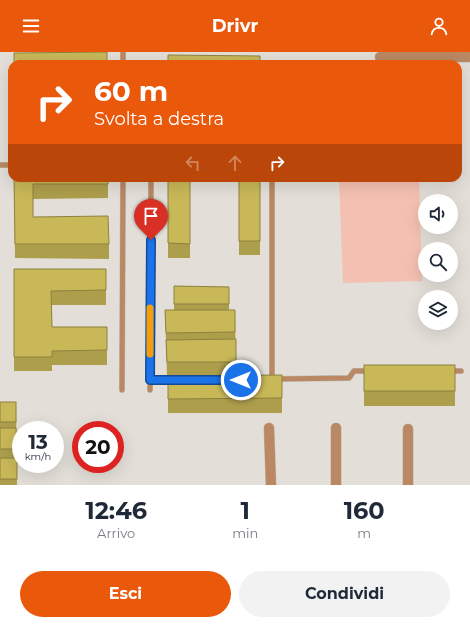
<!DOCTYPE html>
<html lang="it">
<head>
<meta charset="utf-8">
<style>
	body { margin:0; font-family:Montserrat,sans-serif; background:#f2f2f3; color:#1f2937; height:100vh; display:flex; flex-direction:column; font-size:15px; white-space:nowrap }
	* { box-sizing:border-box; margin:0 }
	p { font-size:13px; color:#747a83 }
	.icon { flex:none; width:22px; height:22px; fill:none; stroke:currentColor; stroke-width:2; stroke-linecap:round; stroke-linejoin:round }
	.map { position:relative; height:433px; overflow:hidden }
	.drawer { display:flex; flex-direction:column; background:#fff; flex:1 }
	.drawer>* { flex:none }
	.guide { position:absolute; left:8px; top:8px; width:454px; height:122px; border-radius:12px; box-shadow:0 4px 16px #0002; background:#ea580c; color:#fff; overflow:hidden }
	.buttons { position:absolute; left:418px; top:142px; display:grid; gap:8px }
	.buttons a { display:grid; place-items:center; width:40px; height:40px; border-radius:50%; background:#fff; box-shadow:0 4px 16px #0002; font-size:20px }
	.speed { position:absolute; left:12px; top:369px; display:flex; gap:8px; font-size:20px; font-weight:700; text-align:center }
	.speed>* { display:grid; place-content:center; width:52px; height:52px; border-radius:50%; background:#fff; box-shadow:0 4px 16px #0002; line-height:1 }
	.speed small { font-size:10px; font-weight:400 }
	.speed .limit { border:6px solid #d22; background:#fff; color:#111 }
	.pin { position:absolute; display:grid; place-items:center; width:34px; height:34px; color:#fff; margin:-41px -17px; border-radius:50% 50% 50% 0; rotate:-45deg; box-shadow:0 0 4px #0007 }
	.pin .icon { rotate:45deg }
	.me { position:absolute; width:44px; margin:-22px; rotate:270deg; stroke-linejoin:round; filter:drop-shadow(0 0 3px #0008) }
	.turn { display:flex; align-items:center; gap:14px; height:84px; padding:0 20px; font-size:18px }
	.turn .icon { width:52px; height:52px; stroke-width:2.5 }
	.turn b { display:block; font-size:28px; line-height:34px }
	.lanes { display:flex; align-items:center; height:38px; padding:0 20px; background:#0003; justify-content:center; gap:20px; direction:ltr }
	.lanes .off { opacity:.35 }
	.eta { display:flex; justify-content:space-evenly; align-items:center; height:68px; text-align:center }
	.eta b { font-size:24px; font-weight:700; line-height:28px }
	.primary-button { display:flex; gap:8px; margin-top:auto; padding:8px 20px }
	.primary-button a { flex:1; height:46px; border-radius:24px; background:#ea580c; color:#fff; font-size:16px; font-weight:700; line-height:46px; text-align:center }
	.primary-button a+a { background:#f2f2f3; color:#1f2937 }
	header { display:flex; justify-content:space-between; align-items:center; height:52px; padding:0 20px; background:#ea580c; color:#fff; font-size:18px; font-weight:700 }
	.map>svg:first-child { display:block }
</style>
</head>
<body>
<header><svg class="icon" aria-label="menu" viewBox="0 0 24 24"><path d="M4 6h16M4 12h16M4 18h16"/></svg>Drivr<svg class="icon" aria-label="person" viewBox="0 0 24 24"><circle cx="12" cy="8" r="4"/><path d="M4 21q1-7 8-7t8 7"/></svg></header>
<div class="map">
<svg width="470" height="433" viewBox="0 0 470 433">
	<rect width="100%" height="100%" fill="#e3dfd8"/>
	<path fill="#f4c0b1" d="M339 126H419L422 229 343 231Z"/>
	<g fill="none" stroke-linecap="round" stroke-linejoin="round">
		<defs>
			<g id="lane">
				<path d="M254 11H272V12"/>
				<path d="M123 12V0"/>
				<path d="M152 12V11H174"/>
				<path d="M0 113H12"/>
				<path d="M448 319H461"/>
				<path d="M272 327V126"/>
				<path d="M276 327 349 326 354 319H370"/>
				<path d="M150 328H174"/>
				<path d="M122 338 123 126"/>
				<path d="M150 338 151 126"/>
			</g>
			<g id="street">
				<path d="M380 5H470"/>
				<path d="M269 376 271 433"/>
				<path d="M336 376V433"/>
				<path d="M408 377V433"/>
			</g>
		</defs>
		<use href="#lane" stroke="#bebbb5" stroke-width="6"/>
		<use href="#street" stroke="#bebbb5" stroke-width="11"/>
		<use href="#lane" stroke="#ba8863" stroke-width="5"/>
		<use href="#street" stroke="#ba8863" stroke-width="10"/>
	</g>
	<g fill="#ad9e4c">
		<path d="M14 126H108V146L33 147V165L109 192V207L15 206Z"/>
		<rect x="168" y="126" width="22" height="80"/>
		<rect x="239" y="126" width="21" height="77"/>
		<path d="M14 217H106V253H51L52 275H107V313H52V319H14Z"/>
		<path d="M174 234 229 235V258H235L236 324 282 323V361H168V324H167L165 258H174Z"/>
		<rect x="364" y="313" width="91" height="41"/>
		<path d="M0 350H16L17 433H0Z"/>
	</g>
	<g fill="#c9b858" stroke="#8d813e">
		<path d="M107 0V12H14V1Z"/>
		<path d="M168 3 260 4V12H168Z"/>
		<path d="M14 126H108V132H33V165L108 164 109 192H15Z"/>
		<path d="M168 126H190V192L168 191Z"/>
		<rect x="239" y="126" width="21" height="63"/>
		<path d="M14 217H106V238L51 239 52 275H107V298L52 299V305H14Z"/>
		<path d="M174 234 229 235V252H174Z"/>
		<path d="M165 258H235V280L166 281Z"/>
		<path d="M236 287V310H167L166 288Z"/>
		<rect x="364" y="313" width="91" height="26"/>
		<path d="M282 323V346L168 347V324Z"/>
		<rect x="0" y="350" width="16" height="20"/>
		<path d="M0 376H16L17 397H0Z"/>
		<rect x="0" y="406" width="17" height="21"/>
	</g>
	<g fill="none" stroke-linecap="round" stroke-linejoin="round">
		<defs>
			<path id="route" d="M151 188 150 328H241"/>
		</defs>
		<use href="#route" stroke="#114b97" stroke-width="10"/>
		<use href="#route" stroke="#1a73e8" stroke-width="7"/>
		<path stroke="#f59e0b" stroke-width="7" d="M150 302V256"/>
	</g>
</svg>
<div class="buttons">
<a><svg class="icon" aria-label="sound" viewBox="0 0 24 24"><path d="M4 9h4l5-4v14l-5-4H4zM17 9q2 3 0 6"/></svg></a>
<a><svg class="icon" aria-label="search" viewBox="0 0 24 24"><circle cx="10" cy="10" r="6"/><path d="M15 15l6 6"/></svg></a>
<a><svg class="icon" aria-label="layers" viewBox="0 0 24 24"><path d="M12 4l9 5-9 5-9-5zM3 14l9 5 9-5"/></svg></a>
</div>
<div class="speed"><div>13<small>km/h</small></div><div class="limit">20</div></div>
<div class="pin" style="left:151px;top:188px;background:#d93025"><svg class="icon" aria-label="arrive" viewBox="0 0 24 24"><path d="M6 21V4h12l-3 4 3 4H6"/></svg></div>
<svg class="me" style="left:241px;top:328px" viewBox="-20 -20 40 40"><circle r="17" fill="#1a73e8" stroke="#fff" stroke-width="3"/><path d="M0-11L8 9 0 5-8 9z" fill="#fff"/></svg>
<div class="guide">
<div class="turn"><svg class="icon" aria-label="right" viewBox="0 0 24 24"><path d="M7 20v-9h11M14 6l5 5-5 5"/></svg><div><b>60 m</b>Svolta a destra</div></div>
<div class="lanes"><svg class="icon off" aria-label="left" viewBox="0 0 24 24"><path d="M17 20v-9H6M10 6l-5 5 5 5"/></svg><svg class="icon off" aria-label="ahead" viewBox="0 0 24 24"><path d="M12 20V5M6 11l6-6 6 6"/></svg><svg class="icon" aria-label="right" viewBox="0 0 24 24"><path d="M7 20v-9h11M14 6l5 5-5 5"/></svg></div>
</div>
</div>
<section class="drawer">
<div class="eta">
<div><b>12:46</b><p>Arrivo</p></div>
<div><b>1</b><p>min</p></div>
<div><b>160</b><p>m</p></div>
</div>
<div class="primary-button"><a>Esci</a><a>Condividi</a></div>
</section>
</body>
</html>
